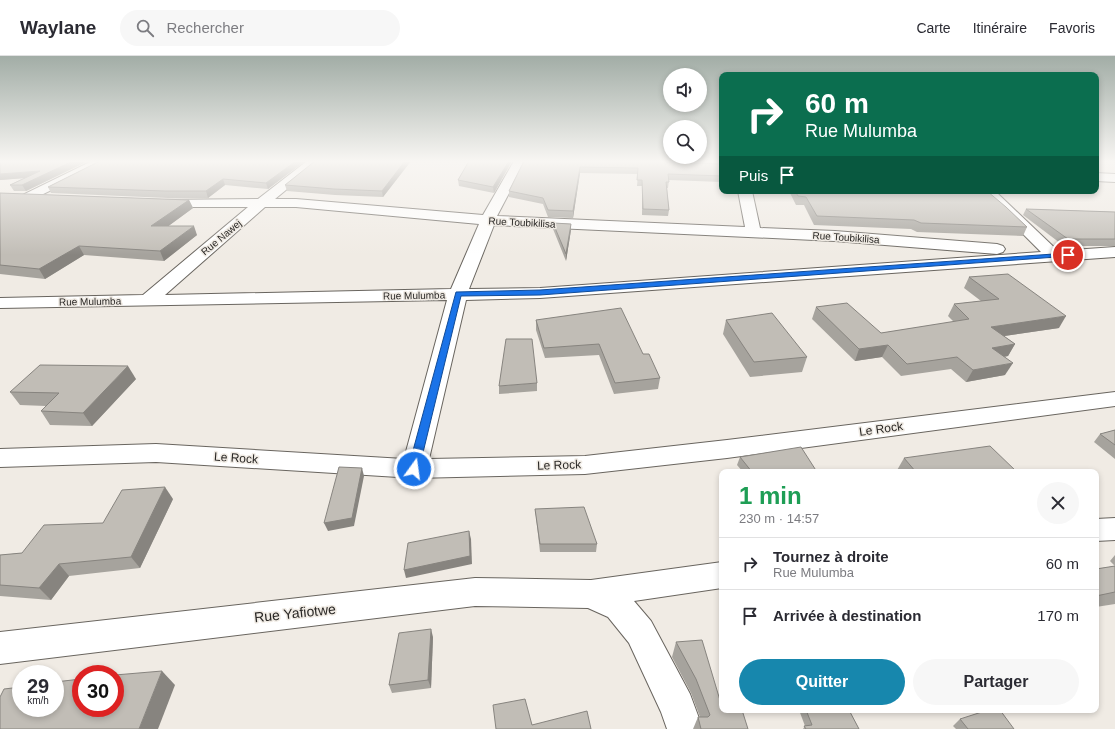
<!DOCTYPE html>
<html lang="fr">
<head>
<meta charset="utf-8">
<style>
	body { margin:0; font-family:Helvetica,sans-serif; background:#f7f7f7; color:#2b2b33; height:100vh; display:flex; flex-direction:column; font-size:15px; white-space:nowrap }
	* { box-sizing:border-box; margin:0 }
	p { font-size:13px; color:#7c7c81 }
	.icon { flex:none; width:22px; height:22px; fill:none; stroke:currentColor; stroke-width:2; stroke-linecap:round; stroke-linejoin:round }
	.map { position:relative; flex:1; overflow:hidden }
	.side { position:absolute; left:719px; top:413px; width:380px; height:244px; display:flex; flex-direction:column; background:#fff; border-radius:8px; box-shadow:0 2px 6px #0003 }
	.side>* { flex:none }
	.banner { position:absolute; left:719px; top:16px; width:380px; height:122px; border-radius:8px; box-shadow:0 2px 6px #0003; background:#0b6e4f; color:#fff; overflow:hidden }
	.fabs { position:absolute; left:663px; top:12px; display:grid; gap:8px }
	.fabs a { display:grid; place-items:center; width:44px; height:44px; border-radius:50%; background:#fff; box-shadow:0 2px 6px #0003; font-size:20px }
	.speed { position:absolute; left:12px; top:609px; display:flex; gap:8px; font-size:20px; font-weight:700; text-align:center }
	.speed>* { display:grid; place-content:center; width:52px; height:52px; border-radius:50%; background:#fff; box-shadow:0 2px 6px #0003; line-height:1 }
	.speed small { font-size:10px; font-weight:400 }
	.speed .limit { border:6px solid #d22; background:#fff; color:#111 }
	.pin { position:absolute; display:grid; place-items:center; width:34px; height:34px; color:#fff; margin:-17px; border:2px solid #fff; border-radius:50%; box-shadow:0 1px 4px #0007 }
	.me { position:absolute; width:44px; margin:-22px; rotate:14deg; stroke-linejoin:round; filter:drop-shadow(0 0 3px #0008) }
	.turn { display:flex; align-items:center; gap:14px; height:84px; padding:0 20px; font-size:18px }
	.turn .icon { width:52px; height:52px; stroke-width:2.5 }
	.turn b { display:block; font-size:28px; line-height:34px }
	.then { display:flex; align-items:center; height:38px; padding:0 20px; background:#0003; gap:8px; font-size:15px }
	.round { display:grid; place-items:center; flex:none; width:42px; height:42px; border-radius:21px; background:#f7f7f7 }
	.head { display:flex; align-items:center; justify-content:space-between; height:68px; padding:0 20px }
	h1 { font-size:24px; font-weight:600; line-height:30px; color:#1e9e55 }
	.cta { display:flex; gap:8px; margin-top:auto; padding:8px 20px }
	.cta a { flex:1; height:46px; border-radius:24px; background:#1787ad; color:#fff; font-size:16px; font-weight:600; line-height:46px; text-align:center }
	.cta a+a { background:#f7f7f7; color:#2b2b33 }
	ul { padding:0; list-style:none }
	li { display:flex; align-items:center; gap:12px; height:52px; padding:0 20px; border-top:1px solid #e1e1e2 }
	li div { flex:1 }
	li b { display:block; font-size:15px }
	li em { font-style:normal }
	header { display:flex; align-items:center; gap:24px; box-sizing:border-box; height:56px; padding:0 20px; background:#fff; border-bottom:1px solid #e1e1e2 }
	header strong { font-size:19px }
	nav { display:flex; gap:22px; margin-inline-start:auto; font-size:14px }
	.search { width:280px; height:36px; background:#f7f7f7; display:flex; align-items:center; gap:10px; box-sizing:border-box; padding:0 14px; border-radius:22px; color:#7c7c81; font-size:15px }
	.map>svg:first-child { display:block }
</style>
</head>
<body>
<header>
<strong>Waylane</strong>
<div class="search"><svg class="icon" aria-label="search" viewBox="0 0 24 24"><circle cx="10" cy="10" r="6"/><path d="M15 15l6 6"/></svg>Rechercher</div>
<nav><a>Carte</a><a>Itinéraire</a><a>Favoris</a></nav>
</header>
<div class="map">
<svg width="1115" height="673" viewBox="0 0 1115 673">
	<rect width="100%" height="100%" fill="#f0ebe4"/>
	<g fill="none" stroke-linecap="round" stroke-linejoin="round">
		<defs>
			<g id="minor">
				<path d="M92 105H107L105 108 0 159V150Z"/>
				<path d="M307 105H321L275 143H296L483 159 514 105H526L497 160 745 171 738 135H752L760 172 835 175 997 188 1003 190 1005 193 1003 196 997 198 835 185 494 169 469 233 540 232 1041 196 980 135H995L1058 195 1115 191V201L540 242 466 244 429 403 585 400 727 384 1115 336V350L727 402 585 418 414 422 156 406 0 411V393L156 388 404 403 447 244 0 252V242L143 239 248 151H161L156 150 154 147 156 144 258 143ZM265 151H296L479 168 451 233 165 239Z"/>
				<path d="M1096 117 1115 118V126L1096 125Z"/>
				<path d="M1115 462V484L1096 485V463Z"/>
				<path d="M722 506V532L634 545 651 565 690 638 703 673H667L661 656 629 587 608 561 588 552 475 550 0 608V576L475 522 591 524Z"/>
			</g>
		</defs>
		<use href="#minor" stroke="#69655f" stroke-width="2"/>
		<use href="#minor" fill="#fff" fill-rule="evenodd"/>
	</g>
	<g fill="#a6a39d">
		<path d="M0 105H88L26 135H14L10 129 24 122 0 124Z"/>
		<path d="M100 105H305L268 133 225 129 208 142H168L51 137 48 131Z"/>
		<path d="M315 105H411L383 141 335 139 287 135 285 129Z"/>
		<path d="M469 105H512L494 137 459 130 458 124Z"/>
		<path d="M524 105 722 108V126L669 124 668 132H667L669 154 668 160 642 159V130H637L638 118 580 117 573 162 548 161 543 148 509 141V135Z"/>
		<path d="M789 135H987L1027 171 1023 180 917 176 911 173 814 169 804 149H796Z"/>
		<path d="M0 137 189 144 193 152 168 170 197 179 164 205 84 199 45 223 0 218Z"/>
		<path d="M1026 153 1115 156V190H1064L1023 159Z"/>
		<path d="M553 167 571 168V174L566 205 553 173Z"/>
		<path d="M969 221 1059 272 1004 280 1015 288 1008 300 1004 301 1005 319 966 326 951 313 901 320 882 301 855 305 812 263 816 251 881 277 954 266 948 260 954 248 981 245 964 232Z"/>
		<path d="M536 264 643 298 660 322 658 333 614 338 599 299 545 302 536 274Z"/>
		<path d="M726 264 807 301 802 316 750 321 723 278Z"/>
		<path d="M136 323 92 370 50 369 41 355 46 350 20 349 10 336Z"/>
		<path d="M537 327V335L499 338V330Z"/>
		<path d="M1115 374V403L1094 386 1100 378Z"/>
		<path d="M740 401 817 416H743L737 409Z"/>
		<path d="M904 402 1017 416H896Z"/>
		<path d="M173 443 140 512 69 520 51 544 0 540V499L22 497 103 467Z"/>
		<path d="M535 453 597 488 596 496H540L536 461Z"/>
		<path d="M1115 499V548L1096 551V513L1115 510 1110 505Z"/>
		<path d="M433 581 431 632 392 637 389 629Z"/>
		<path d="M676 586 722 654 748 673H693L698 661H700L691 637 672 601Z"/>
		<path d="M799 654H849L859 673H803L805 670Z"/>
		<path d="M960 663 1014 673H956L953 670Z"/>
	</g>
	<g fill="#87847f">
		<path d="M73 105H88L26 135 22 129 39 121 0 124V118L40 115Z"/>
		<path d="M296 105H305L268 133 266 127Z"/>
		<path d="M405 105H411L383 141 382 135Z"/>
		<path d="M509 105H512L494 137 493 131Z"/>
		<path d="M580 111V117L573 162V155Z"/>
		<path d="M223 123 225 129 208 142 206 135Z"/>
		<path d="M189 144 193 152 155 180 151 170Z"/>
		<path d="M571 168V174L566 205V198Z"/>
		<path d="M194 170 197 179 164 205 160 195Z"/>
		<path d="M79 190 84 199 45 223 39 213Z"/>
		<path d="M1066 260 1059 272 984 283 991 271Z"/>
		<path d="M1015 288 1008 300 986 304 992 292Z"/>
		<path d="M888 289 882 301 855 305 859 293Z"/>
		<path d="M1013 307 1005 319 966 326 973 314Z"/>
		<path d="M128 310 136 323 92 370 83 357Z"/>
		<path d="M362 412 364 420 354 470 328 475 324 467Z"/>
		<path d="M165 431 173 443 140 512 131 501Z"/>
		<path d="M469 475 471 483 472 508 406 522 404 514Z"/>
		<path d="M59 508 69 520 51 544 39 532Z"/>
		<path d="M431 573 433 581 431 632 428 624Z"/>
		<path d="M162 615 175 629 158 673H139Z"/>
	</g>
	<g fill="#c1bdb6" stroke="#87847f">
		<path d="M0 105H73L22 129H10L40 115 0 118Z"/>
		<path d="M100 105H296L266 127 223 123 206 135H165L48 131Z"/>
		<path d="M315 105H405L382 135 334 133 285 129Z"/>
		<path d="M469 105H509L493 131 458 124Z"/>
		<path d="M524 105H644L722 108V120L668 118 669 126H666L669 154 643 153 642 124H637L638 112 580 111 573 155 548 154 543 142 509 135Z"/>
		<path d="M795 135H987L1006 151 1027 171 921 167 914 164 817 160 806 141 798 140Z"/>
		<path d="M0 137 189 144 151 170H194L160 195 79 190 39 213 0 209Z"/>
		<path d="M1026 153 1115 156V183H1068Z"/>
		<path d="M553 167 571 168 566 198Z"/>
		<path d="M1008 218 1066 260 991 271 1015 288 992 292 1013 307 973 314 957 301 907 308 888 289 859 293 816 251 847 247 881 277 969 263 954 248 999 243 969 221Z"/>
		<path d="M621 252 643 298H649L660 322 615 327 599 288 544 292 536 264Z"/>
		<path d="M772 257 807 301 754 306 726 264Z"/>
		<path d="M506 283H532L537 327 499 330Z"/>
		<path d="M40 309 128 310 83 357 41 355 59 337 10 336Z"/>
		<path d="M1115 374V389L1100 378Z"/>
		<path d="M990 390 1017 416H916L904 402Z"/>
		<path d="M801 391 817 416H752L740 401Z"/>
		<path d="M339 411 362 412 352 462 324 467Z"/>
		<path d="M165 431 131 501 59 508 39 532 0 529V499L22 497 44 469 103 467 122 434Z"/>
		<path d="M584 451 597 488H540L535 453Z"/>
		<path d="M469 475 470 500 404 514 408 487Z"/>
		<path d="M1115 510V536L1096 540V513Z"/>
		<path d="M431 573 428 624 389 629 399 577Z"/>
		<path d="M702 584 722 651V654H742L748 673H701L698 661H708L710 659 696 623 676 586Z"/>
		<path d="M162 615 139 673H0V641L4 633 21 631V652H55V626L81 623V652H115V619Z"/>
		<path d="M525 643 532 669 587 655 591 673H496L493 649Z"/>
		<path d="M806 654H849L859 673H806L804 670 812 669Z"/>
		<path d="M988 654H1000L1014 673H968L960 663Z"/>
	</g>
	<linearGradient id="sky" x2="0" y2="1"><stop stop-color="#a2ada6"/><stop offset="0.53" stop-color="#f8f6f3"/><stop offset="1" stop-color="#f8f6f3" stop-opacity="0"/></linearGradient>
	<rect width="1115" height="199" fill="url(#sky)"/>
	<path fill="#1a73e8" stroke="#114b97" d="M1068 197 1071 199 1070 200 540 239 461 240 419 413 417 416H410L408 413 456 236 540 234Z"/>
	<g text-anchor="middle" stroke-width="3" stroke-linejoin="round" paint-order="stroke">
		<g font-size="10" fill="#292725" stroke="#f0ebe4">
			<text transform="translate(522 166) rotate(3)" y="4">Rue Toubikilisa</text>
			<text transform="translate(221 181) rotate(-40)" y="4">Rue Nawej</text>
			<text transform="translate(846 181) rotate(4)" y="4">Rue Toubikilisa</text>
			<text transform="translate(414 239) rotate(-1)" y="4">Rue Mulumba</text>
			<text transform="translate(90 245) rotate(-1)" y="4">Rue Mulumba</text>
		</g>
		<g font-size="12" fill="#292725" stroke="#f0ebe4">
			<text transform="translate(881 373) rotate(-8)" y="4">Le Rock</text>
			<text transform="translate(236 402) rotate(4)" y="4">Le Rock</text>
			<text transform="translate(559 409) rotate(-2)" y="4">Le Rock</text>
		</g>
		<g font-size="14" fill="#292725" stroke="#f0ebe4">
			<text transform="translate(295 557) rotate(-6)" y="5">Rue Yafiotwe</text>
		</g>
	</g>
</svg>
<div class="fabs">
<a><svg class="icon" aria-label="sound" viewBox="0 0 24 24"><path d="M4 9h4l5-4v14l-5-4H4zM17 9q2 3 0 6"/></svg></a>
<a><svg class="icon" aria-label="search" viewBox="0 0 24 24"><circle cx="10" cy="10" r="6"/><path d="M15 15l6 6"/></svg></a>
</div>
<div class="speed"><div>29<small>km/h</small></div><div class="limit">30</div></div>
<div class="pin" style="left:1068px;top:199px;background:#d93025"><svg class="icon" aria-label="arrive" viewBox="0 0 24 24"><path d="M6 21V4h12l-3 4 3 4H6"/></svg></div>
<svg class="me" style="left:414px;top:413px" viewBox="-20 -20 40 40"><circle r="17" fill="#1a73e8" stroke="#fff" stroke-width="3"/><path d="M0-11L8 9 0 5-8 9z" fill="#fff"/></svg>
<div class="banner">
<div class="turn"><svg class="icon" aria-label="right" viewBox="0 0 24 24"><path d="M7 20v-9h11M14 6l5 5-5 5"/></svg><div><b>60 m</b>Rue Mulumba</div></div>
<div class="then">Puis<svg class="icon" aria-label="arrive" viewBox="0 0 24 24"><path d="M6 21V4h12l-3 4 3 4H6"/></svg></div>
</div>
<section class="side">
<div class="head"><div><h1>1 min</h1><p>230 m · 14:57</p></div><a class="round"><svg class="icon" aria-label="close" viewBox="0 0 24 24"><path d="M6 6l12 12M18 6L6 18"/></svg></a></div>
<ul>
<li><svg class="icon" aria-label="right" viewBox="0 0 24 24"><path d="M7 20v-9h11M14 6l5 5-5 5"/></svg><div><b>Tournez à droite</b><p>Rue Mulumba</p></div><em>60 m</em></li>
<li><svg class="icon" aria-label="arrive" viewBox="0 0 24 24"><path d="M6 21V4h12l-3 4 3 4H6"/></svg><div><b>Arrivée à destination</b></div><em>170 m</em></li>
</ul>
<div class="cta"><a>Quitter</a><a>Partager</a></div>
</section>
</div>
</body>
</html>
